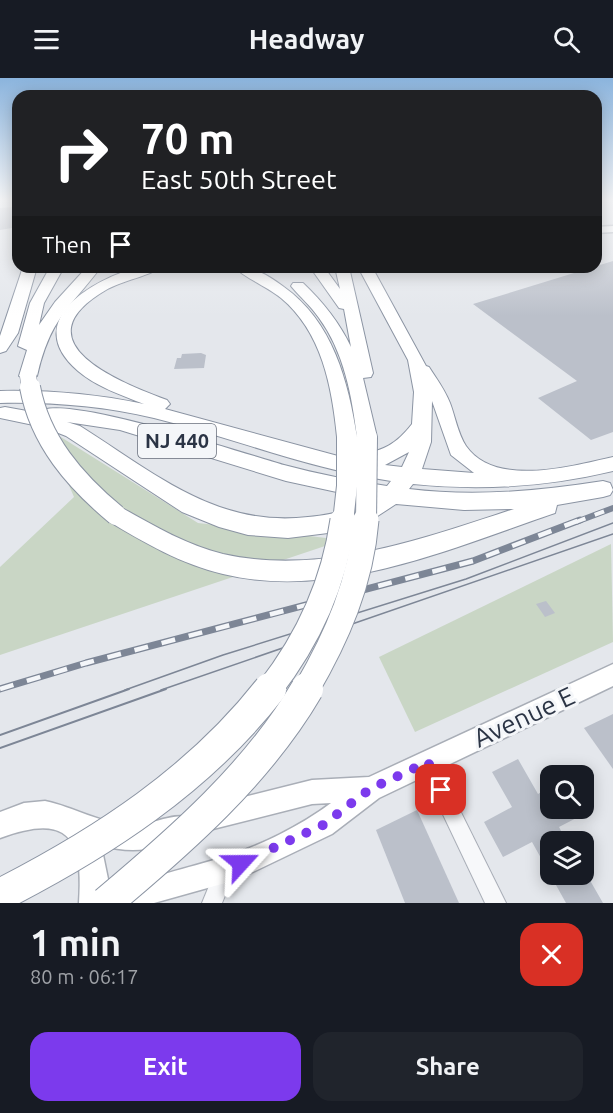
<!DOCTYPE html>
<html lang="en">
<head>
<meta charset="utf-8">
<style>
	body { margin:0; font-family:Ubuntu,sans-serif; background:#20242c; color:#f1f3f6; height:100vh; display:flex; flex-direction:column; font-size:22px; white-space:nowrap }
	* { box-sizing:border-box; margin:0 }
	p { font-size:20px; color:#9ea1a6 }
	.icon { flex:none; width:33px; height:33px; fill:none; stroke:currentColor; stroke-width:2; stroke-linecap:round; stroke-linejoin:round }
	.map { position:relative; height:825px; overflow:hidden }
	.drawer { display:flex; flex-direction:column; background:#171b24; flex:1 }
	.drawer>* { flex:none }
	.hud { position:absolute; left:12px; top:12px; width:590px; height:183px; border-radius:18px; box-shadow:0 3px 15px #0003; background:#202124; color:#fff; overflow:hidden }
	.controls { position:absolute; left:540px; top:687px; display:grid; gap:12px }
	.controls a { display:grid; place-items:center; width:54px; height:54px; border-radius:12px; background:#171b24; box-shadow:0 3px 15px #0003; font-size:30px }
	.pin { position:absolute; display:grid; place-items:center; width:51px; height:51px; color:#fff; margin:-26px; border-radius:12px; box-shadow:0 3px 9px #0006 }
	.me { position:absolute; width:66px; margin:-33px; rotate:66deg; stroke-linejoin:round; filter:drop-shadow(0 0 4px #0008) }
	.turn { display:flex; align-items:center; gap:21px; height:126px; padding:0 30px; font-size:27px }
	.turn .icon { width:78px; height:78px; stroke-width:2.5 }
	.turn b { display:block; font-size:42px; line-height:51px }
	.then { display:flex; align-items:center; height:57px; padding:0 30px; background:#0003; gap:12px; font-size:22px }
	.round { display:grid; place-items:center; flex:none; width:63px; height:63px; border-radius:18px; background:#20242c }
	.overview { display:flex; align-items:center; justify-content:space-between; height:102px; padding:0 30px }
	h1 { font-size:36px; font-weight:700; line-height:45px }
	.cta { display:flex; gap:12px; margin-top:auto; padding:12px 30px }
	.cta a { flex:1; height:69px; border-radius:18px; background:#7c3aed; color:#fff; font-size:24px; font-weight:700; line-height:69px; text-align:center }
	.cta a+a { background:#20242c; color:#f1f3f6 }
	header { display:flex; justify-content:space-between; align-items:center; height:78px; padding:0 30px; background:#171b24; font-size:27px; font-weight:700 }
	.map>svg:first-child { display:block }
</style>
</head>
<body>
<header><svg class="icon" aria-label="menu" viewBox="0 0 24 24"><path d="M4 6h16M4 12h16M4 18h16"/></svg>Headway<svg class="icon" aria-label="search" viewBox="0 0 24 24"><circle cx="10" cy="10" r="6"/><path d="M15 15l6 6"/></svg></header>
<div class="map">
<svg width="613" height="825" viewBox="0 0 613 825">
	<rect width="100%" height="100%" fill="#e4e7ec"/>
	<g fill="#c9d6c5">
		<path d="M47 356H56L198 445 343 462 0 577V489L74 419Z"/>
		<path d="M611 466 613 564 415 654 379 579Z"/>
	</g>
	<g fill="#bbc0ca">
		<path d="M12 129V150L0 152V130Z"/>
		<path d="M613 183V354L591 362 538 320 577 303 473 226Z"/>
		<path d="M201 275 206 277 204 290 174 291 177 280H181L182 276Z"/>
		<path d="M546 523 555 535 545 539 536 526Z"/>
		<path d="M613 636V691L584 650Z"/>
		<path d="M518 681 538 716 550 709V730H583L586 735 559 749 567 764H550V796H584V792L603 825H566L532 764 503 779 484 744 512 729 492 694Z"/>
		<path d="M417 732 459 825H405L376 752Z"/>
	</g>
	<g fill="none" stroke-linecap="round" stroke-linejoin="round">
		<defs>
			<g id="street">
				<path d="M427 675 433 678 506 825H485L418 684 421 678Z"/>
				<path d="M225 783 232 786 235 793 222 825H202L218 786Z"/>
			</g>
			<g id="secondary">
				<path d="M613 148V154L596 155V149Z"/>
				<path d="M613 586V608L379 720 332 756 236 802 154 825H110L114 815C152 797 185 791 224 779 258 769 302 747 331 725L312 726 209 752 200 748 196 739 200 730 312 702 369 699Z"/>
				<path d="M45 723C74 729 101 746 132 747 151 748 174 733 191 740L195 749 191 758C160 771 133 777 101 767L108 801 107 825H79C84 758 67 735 0 760V734L24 725Z"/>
			</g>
			<g id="highway">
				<path d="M23 189H37L18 255 6 273 0 275V258Z"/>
				<path d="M50 189H64L44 225 39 247 55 224 87 189H101C68 232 50 241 37 298L28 303 19 298 27 272 18 268 30 225Z"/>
				<path d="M139 189H162C154 196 119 204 106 212 17 264 119 304 167 322L170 326 165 331 349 381C378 372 392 372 412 346L414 314 408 282 358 189H372L426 288 429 289C436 300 445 312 450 325 455 338 458 356 466 368 495 410 572 388 613 379V393C546 409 481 413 413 406L409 411C474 419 539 413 603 403L610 405 613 412 610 417 603 419 557 427 555 435C452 470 334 523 223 496 181 486 145 465 108 443L105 437 108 431 116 428 124 431C156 449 187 467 223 476 321 498 422 461 514 431L464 432 396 426 373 441 328 455 288 460 248 457 219 449 182 434 66 358 43 349 0 340V330L5 329 38 335C55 312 251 378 284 387 318 396 353 403 387 408L391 403C309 391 234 360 154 340 103 328 52 324 0 325V313C48 312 96 316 144 326 121 317 97 309 78 293 20 243 93 201 139 189ZM432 323 451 377 474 395 422 391 431 364ZM67 344 120 352 286 403 369 421C351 433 329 437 308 439 216 450 153 394 80 348ZM409 374 402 389 385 387Z"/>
				<path d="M234 189C255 189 268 197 284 209 333 244 348 303 357 359L354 364H340L337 359C332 309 322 254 281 220 268 209 245 200 234 189Z"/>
				<path d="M310 189H324L340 211 335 189H349L373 295 371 299 363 300 377 359 374 364H360L357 359C352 318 344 274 319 240 311 228 300 219 291 208L293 205H303C323 224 339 244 351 269L344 231 339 230Z"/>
			</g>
		</defs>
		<use href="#street" stroke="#a9aeb7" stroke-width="2"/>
		<use href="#secondary" stroke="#a9aeb7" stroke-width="3"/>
		<use href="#highway" stroke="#8b94a3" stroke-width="2"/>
		<use href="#street" fill="#f7f8fa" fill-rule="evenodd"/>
		<use href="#secondary" fill="#fff" fill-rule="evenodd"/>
		<use href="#highway" fill="#fff" fill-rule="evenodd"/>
		<g stroke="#7d8696" stroke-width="1.5">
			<path d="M125 612 223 577 466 501 613 445"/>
			<path d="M161 612 613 456"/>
		</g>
		<g stroke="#7d8696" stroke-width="2">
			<path d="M0 657 129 611"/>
			<path d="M0 670 166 611"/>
		</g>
		<defs>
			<path id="rail-far1" d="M576 444 613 430"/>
			<path id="rail" d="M0 611 86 585 473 483 580 442"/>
		</defs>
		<use href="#rail-far1" stroke="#7d8696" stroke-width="6"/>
		<use href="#rail" stroke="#7d8696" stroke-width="7"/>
		<use href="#rail-far1" stroke="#f4f6f9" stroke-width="4" stroke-dasharray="10" stroke-linecap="butt"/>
		<use href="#rail" stroke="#f4f6f9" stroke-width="4.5" stroke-dasharray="14" stroke-linecap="butt"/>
		<defs>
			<path id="highway-bridge-far3" d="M28 298 30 311"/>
			<g id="highway-bridge-far2">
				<path d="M30 309C40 363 75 403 116 437"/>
				<path d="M343 444 347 408V359"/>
				<path d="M366 444 367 359"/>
			</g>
			<g id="highway-bridge-far1">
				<path d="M269 612C308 562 334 506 343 442"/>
				<path d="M306 612C337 559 361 504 366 442"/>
			</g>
			<g id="highway-bridge">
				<path d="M0 817C102 765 199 702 270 611"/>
				<path d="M106 825C180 763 258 695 307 611"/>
			</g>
		</defs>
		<use href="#highway-bridge-far3" stroke="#8b94a3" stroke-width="17" stroke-linecap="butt"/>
		<use href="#highway-bridge-far2" stroke="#8b94a3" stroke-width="22" stroke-linecap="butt"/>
		<use href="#highway-bridge-far1" stroke="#8b94a3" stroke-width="27" stroke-linecap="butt"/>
		<use href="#highway-bridge" stroke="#8b94a3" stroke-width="34" stroke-linecap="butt"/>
		<use href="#highway-bridge-far3" stroke="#fff" stroke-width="16"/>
		<use href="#highway-bridge-far2" stroke="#fff" stroke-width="20"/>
		<use href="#highway-bridge-far1" stroke="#fff" stroke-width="25"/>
		<use href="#highway-bridge" stroke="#fff" stroke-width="32"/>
	</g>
	<linearGradient id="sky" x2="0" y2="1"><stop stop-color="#8bb4dd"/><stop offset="0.51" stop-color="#f3f4f6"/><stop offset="1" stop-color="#f3f4f6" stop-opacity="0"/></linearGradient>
	<rect width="613" height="238" fill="url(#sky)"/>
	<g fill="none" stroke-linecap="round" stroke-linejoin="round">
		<path stroke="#7c3aed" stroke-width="10" stroke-dasharray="0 18" d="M241 785 323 747 370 711 428 684 441 712"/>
	</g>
	<g text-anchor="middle" stroke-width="6" stroke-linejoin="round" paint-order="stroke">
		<rect fill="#f4f6f9" stroke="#676e7b" stroke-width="1.5" x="138" y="346" width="78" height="34" rx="4.5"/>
		<g font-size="20" font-weight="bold" fill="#2b3445">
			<text x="177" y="370">NJ 440</text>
		</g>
		<g font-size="26" fill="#2b3445" stroke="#f4f6f9">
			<text transform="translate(524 639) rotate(-25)" y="9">Avenue E</text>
		</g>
	</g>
</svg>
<div class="controls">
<a><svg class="icon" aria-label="search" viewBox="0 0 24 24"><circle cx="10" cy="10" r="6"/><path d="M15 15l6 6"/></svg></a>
<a><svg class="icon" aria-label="layers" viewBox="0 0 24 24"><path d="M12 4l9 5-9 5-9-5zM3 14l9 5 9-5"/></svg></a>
</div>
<div class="pin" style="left:441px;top:712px;background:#d93025"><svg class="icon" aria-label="arrive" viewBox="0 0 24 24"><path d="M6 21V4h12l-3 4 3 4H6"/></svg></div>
<svg class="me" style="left:241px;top:785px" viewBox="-20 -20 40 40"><path d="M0-17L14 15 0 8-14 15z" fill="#7c3aed" stroke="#fff" stroke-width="4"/></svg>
<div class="hud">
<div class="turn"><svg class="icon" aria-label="right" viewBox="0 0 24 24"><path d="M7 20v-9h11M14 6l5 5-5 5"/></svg><div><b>70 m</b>East 50th Street</div></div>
<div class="then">Then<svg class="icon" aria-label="arrive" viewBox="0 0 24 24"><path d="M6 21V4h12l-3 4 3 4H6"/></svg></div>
</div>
</div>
<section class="drawer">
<div class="overview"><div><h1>1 min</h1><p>80 m · 06:17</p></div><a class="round" style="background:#d93025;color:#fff"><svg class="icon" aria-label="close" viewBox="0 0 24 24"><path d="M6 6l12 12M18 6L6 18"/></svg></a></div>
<div class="cta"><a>Exit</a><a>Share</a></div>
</section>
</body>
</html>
